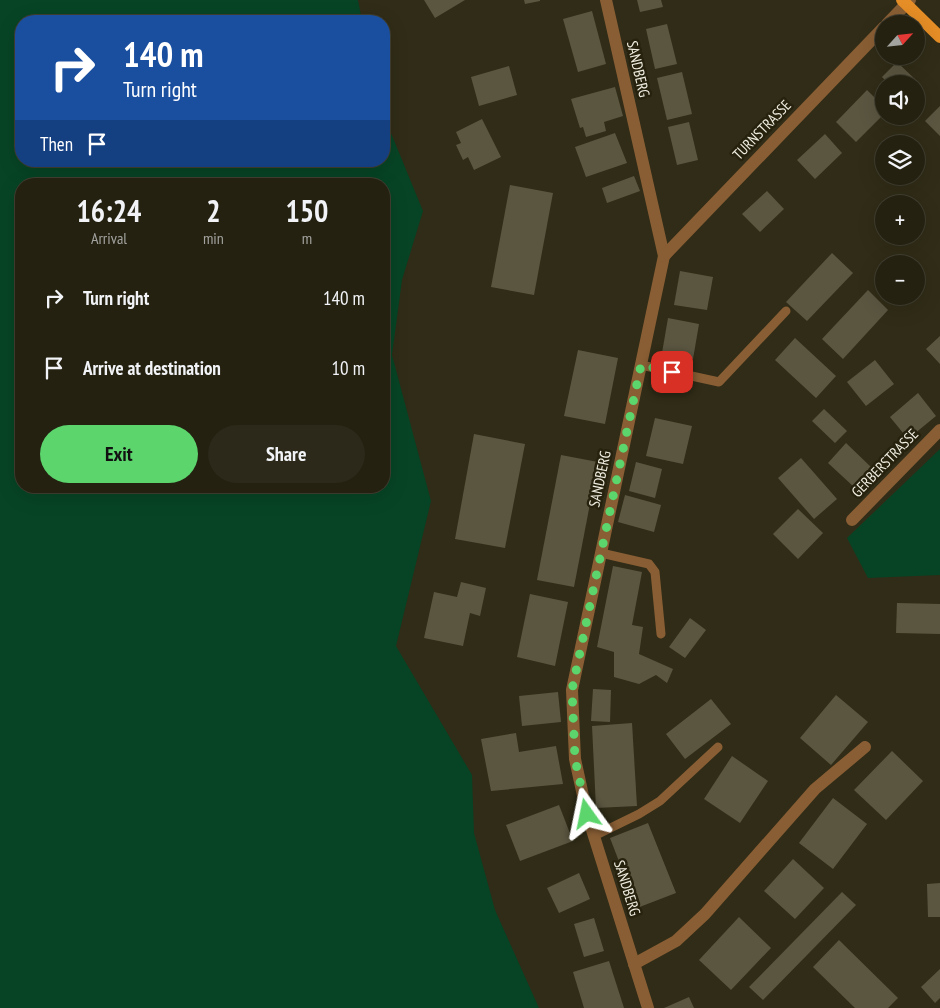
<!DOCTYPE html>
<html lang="en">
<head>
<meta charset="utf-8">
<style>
	body { margin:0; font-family:"PT Sans Narrow",sans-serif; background:#2c291a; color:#f1f3f6; height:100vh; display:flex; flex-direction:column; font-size:19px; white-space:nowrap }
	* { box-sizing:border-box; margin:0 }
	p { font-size:16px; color:#a3a39f }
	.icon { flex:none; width:28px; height:28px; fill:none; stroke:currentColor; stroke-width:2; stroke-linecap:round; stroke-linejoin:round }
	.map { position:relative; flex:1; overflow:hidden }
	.panel { position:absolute; left:15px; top:178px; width:375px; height:315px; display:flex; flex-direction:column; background:#242111; border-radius:20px; box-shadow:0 5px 20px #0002,0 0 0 1px #413e31 }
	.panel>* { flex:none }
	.hud { position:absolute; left:15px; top:15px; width:375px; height:152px; border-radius:20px; box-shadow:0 5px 20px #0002,0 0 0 1px #413e31; background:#1a4fa0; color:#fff; overflow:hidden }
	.needle { width:32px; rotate:63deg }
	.fabs { position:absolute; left:875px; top:15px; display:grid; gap:10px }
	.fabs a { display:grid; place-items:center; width:50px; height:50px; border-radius:50%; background:#242111; box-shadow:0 5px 20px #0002,0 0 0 1px #413e31; font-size:25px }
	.pin { position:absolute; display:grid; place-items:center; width:42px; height:42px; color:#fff; margin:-21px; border-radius:10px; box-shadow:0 2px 8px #0006 }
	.me { position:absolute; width:55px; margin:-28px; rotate:348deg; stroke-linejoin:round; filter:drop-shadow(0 0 4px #0008) }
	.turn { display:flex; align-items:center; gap:18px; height:105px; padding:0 25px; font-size:22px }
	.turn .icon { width:65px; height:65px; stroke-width:2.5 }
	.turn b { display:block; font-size:35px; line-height:42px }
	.then { display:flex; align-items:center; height:48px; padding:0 25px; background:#0003; gap:10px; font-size:19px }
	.eta { display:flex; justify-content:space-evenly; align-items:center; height:85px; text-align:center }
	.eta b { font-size:30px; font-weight:600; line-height:35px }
	.cta { display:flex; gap:10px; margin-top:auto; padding:10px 25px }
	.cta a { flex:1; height:58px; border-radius:30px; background:#5cd56d; color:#111; font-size:20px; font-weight:600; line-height:58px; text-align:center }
	.cta a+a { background:#2c291a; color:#f1f3f6 }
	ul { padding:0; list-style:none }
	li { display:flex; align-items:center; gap:15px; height:70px; padding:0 25px }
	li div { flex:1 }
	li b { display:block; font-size:19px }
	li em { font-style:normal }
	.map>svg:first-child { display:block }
</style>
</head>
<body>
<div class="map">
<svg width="940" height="1008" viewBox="0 0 940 1008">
	<rect width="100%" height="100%" fill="#302c17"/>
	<g fill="#074425" fill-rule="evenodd">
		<path d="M0 0H358L362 21H21V161H384V116L423 211 402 280 392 355 431 501 396 646 472 775 474 833 495 910 539 1008H0ZM21 184H384V486H21Z"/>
		<path d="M940 449V575L868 578 847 538Z"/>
	</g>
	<g fill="#5b5640">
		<path d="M424 0H465L435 18Z"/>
		<path d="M524 0H540V1L525 4Z"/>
		<path d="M637 0H661L663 7 640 12Z"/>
		<path d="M592 11 606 64 578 72 563 19Z"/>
		<path d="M667 24 677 64 655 69 646 29Z"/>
		<path d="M897 62 918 82 916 84H889L882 77Z"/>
		<path d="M509 66 517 95 479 106 471 77Z"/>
		<path d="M682 72 692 114 667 120 657 78Z"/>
		<path d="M615 87 623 116 604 122 606 131 586 137 583 127 580 128 571 99Z"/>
		<path d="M867 90 884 107V114L856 142 836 122Z"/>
		<path d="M940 106V136L925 121Z"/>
		<path d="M482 119 501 157 474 170 468 157 463 160 456 145 461 143 456 132Z"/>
		<path d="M689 122 698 160 677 165 668 127Z"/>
		<path d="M615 133 627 163 586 177 575 147Z"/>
		<path d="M825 134 842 153 815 179 797 160Z"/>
		<path d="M634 176 640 191 607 203 602 188Z"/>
		<path d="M510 185 553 193 534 295 491 287Z"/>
		<path d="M767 191 784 209 760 232 742 214Z"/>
		<path d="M832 253 853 273 807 321 786 302Z"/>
		<path d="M680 271 713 277 707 310 674 305Z"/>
		<path d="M868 290 888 310 843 359 822 339Z"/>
		<path d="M668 318 699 324 693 359 662 353Z"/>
		<path d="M940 336V364L926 349Z"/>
		<path d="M795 338 836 376 816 398 775 360Z"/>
		<path d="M578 350 618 358 605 424 564 416Z"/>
		<path d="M875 360 894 384 866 406 847 382Z"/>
		<path d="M918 393 936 416 908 439 890 417Z"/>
		<path d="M824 409 847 431 835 443 812 421Z"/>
		<path d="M655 418 692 426 683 464 646 456Z"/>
		<path d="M474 434 525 444 505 548 455 539Z"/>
		<path d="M846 443 872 468 854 487 828 463Z"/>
		<path d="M561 455 598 462 574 587 537 580Z"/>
		<path d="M801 458 837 499 814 519 778 478Z"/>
		<path d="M636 462 662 469 655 498 629 491Z"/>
		<path d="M625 495 661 505 654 532 618 522Z"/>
		<path d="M798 509 823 533 798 559 773 534Z"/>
		<path d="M613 566 642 572 632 625 643 627 639 654 673 669 667 683 656 675 639 684 614 677V652L597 647Z"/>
		<path d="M461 582 486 588 480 616 470 613 463 646 424 638 434 592 457 597Z"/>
		<path d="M530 594 568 602 555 666 517 657Z"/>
		<path d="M897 603 940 604V634L896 633Z"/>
		<path d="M690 618 706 630 685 658 669 647Z"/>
		<path d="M593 689 611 690 610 722 591 721Z"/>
		<path d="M558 692 561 722 522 726 519 696Z"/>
		<path d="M836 695 868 722 831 765 800 738Z"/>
		<path d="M711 699 731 724 685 759 666 734Z"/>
		<path d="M632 723 637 806 596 808 592 726Z"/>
		<path d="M516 733 519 752 556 746 563 784 491 791 481 739Z"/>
		<path d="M892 751 923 781 886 820 854 790Z"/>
		<path d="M732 756 768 781 740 823 704 799Z"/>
		<path d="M833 798 867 824 833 869 799 843Z"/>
		<path d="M559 805 573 841 520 861 506 825Z"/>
		<path d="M648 823 676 893 637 908 610 838Z"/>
		<path d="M793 859 824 888 795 919 764 891Z"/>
		<path d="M579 873 590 899 559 913 547 888Z"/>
		<path d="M940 883V917H928L927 884Z"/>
		<path d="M842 892 856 905 763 1000 749 987Z"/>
		<path d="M739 917 771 948 731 990 699 960Z"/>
		<path d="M594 918 604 951 584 957 574 924Z"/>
		<path d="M839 940 898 998 888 1008H855L813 967Z"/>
		<path d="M609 961 624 1008H584L573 972Z"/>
		<path d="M940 969V998L935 1003 921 987Z"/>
		<path d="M689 997 694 1008H664Z"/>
	</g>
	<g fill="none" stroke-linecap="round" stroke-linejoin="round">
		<g stroke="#895e34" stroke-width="9">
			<path d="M641 365 719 382 786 311"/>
			<path d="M601 553 649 564 655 572 661 634"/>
			<path d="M594 836 639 814 660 801 718 747"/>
		</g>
		<g stroke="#895e34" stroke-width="12">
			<path d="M606 0 664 256 572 690 575 759 587 814 648 1008"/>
			<path d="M887 24 910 0"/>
			<path d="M664 256 884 27"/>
			<path d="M852 520 940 430"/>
			<path d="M634 964 676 941 705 914 815 789 865 747"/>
		</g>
		<path stroke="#e58d26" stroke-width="12" d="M902 0 940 37"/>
	</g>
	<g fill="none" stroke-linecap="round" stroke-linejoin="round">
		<path stroke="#5cd56d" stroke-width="9" stroke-dasharray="0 16.2" d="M587 814 575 759 572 690 641 365 672 372"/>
	</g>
	<g text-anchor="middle" stroke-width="5" stroke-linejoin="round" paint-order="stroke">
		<g font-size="15" fill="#f1eee2" stroke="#26220e">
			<text transform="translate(638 69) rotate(77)" y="5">SANDBERG</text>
			<text transform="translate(762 130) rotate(-46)" y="5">TURNSTRASSE</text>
			<text transform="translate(885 463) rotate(-46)" y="5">GERBERSTRASSE</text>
			<text transform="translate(600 479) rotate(-78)" y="5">SANDBERG</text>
			<text transform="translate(627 888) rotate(73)" y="5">SANDBERG</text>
		</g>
	</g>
</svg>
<div class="fabs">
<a><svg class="needle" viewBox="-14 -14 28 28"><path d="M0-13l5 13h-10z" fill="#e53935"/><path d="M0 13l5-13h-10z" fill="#a3a39f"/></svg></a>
<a><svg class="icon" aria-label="sound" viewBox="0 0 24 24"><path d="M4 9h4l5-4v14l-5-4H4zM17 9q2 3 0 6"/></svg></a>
<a><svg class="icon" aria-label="layers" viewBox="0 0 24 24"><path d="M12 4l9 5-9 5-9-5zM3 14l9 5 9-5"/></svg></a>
<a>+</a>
<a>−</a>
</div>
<div class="pin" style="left:672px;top:372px;background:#d93025"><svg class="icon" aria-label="arrive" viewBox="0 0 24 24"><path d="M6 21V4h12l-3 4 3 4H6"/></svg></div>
<svg class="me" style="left:587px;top:814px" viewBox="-20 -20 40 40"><path d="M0-17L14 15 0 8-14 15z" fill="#5cd56d" stroke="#fff" stroke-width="4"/></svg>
<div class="hud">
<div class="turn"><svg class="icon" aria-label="right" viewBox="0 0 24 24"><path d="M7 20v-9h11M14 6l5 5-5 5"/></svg><div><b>140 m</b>Turn right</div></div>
<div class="then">Then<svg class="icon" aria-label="arrive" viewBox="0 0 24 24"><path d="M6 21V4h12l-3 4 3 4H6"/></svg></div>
</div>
<section class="panel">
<div class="eta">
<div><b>16:24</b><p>Arrival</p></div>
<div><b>2</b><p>min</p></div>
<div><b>150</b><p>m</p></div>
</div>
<ul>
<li><svg class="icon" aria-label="right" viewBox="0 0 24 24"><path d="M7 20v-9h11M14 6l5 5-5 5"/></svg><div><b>Turn right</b></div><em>140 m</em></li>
<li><svg class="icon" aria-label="arrive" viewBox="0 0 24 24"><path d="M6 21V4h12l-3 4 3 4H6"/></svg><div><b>Arrive at destination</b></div><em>10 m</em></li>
</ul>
<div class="cta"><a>Exit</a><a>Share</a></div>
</section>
</div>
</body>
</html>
